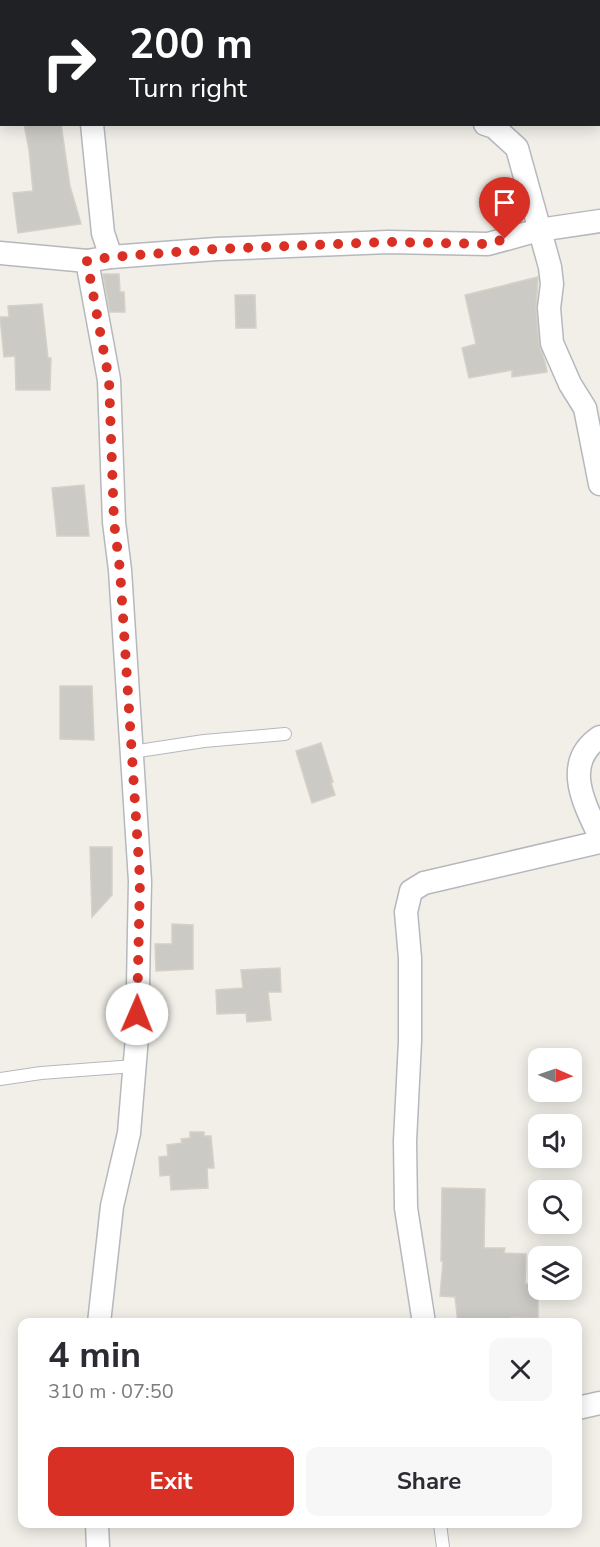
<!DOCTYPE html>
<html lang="en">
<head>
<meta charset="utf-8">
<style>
	body { margin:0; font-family:"Nunito Sans",sans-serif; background:#f7f7f7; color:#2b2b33; height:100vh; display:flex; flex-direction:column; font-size:22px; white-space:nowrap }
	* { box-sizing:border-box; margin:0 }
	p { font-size:20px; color:#7c7c81 }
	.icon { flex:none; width:33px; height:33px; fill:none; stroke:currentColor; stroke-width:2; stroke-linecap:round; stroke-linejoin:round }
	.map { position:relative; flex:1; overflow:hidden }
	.details { position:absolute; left:18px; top:1318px; width:564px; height:210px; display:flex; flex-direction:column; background:#fff; border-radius:12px; box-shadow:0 3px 15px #0003 }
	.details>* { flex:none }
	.guide { position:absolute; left:0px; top:0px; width:600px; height:126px; box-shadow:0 3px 15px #0003; background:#202124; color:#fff; overflow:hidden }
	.needle { width:39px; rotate:92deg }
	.controls { position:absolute; left:528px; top:1048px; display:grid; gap:12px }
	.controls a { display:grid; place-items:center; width:54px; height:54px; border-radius:12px; background:#fff; box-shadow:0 3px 15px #0003; font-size:30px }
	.pin { position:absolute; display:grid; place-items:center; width:51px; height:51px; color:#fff; margin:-62px -26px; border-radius:50% 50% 50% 0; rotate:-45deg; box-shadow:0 0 6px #0007 }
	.pin .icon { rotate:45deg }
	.me { position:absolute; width:66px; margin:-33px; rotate:1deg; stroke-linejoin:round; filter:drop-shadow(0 0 4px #0008) }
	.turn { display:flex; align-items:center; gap:21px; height:126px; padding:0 30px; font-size:27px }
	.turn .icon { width:78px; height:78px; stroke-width:2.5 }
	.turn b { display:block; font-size:42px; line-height:51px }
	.round { display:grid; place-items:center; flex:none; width:63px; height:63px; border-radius:12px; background:#f7f7f7 }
	.summary { display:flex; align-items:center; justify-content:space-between; height:102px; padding:0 30px }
	h1 { font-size:36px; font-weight:700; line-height:45px }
	.primary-button { display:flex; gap:12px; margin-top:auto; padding:12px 30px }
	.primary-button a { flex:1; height:69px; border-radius:12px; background:#d93025; color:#fff; font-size:24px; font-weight:700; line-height:69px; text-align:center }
	.primary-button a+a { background:#f7f7f7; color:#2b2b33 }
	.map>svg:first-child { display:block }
</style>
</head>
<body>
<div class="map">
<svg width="600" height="1547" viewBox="0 0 600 1547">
	<rect width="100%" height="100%" fill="#f1efe8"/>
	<g fill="#cccac5" stroke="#d6d1c6" stroke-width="1.5">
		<path d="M24 124H61L70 186 81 224 18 233 13 193 33 191 29 150Z"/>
		<path d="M103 274H119L120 292H124L125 312H110Z"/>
		<path d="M538 277 536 309 539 344 545 362 547 372 512 377V370L469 378 462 348 476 344 465 295Z"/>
		<path d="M235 295H255L256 328H236Z"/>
		<path d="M42 304 48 358H51L50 390H16L15 356 4 357 0 317H9L8 306Z"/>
		<path d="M84 485 89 536H57L52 488Z"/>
		<path d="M60 686H92L94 740 60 739Z"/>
		<path d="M321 743 333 782 331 783 335 795 312 803 296 751Z"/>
		<path d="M90 847H112V895L92 917Z"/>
		<path d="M172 924 193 925V969L156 971 155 944H172Z"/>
		<path d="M280 968 281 992H268L271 1020 247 1022 246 1013 217 1014 216 990 243 988 241 970Z"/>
		<path d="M190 1132H204V1136H211L214 1168H207L208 1188 171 1190 170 1175 160 1176 159 1157 168 1156 167 1145 182 1143 181 1139 190 1138Z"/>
		<path d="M442 1188 485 1189 484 1248H505L504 1253 526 1254 525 1284H538V1318L511 1317 512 1323H458L455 1297 440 1296 443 1261H441Z"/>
	</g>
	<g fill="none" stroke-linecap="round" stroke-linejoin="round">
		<defs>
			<g id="service">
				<path d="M132 752 204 741 285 734"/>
				<path d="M0 1079 41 1073 134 1066"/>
				<path d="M440 1524 443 1547"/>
			</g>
			<g id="minor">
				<path d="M78 0V2"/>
				<path d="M447 0 448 2"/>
				<path d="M469 2 475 0"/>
				<path d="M92 124 103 233 111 257"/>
				<path d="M485 124 494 127 517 148 550 267 552 284 549 308 552 343 570 384 585 408 600 484"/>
				<path d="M0 253 87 261 111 257 217 249 388 242 488 244 539 230 600 221"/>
				<path d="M87 261 109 380 114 522 120 570 140 881 137 1037 129 1133 112 1206 99 1323"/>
				<path d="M600 737C561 763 585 805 600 837"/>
				<path d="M424 1323 406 1208 405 1141 410 1041V958L406 912 411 891 424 883 600 842"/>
				<path d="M578 1408 600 1403"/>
				<path d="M97 1524 98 1547"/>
			</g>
		</defs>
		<use href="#service" stroke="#b5b8bc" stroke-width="14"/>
		<use href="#minor" stroke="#b5b8bc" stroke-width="25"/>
		<use href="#service" stroke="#fff" stroke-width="12"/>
		<use href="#minor" stroke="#fff" stroke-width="22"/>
	</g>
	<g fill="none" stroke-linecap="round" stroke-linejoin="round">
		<path stroke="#d93025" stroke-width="10" stroke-dasharray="0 18" d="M137 1014 140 880 120 570 114 522 109 380 87 261 111 257 217 249 388 242 488 244 505 239"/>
	</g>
</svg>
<div class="controls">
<a><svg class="needle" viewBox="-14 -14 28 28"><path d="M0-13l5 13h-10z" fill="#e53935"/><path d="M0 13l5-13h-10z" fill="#7c7c81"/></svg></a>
<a><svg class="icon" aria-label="sound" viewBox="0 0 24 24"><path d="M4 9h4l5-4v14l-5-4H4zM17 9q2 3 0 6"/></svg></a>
<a><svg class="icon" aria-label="search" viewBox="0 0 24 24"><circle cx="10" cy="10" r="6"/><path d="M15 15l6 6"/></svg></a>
<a><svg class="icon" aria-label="layers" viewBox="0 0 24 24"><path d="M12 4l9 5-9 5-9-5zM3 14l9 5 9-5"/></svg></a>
</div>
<div class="pin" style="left:505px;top:239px;background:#d93025"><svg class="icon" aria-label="arrive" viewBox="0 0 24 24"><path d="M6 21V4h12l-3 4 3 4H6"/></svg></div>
<svg class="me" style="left:137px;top:1014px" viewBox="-20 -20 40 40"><circle r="19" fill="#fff"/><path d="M0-13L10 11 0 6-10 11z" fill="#d93025"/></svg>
<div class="guide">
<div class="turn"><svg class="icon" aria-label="right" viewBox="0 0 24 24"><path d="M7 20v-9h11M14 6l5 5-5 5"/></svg><div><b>200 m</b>Turn right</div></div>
</div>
<section class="details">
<div class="summary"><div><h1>4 min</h1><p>310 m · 07:50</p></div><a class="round"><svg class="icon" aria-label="close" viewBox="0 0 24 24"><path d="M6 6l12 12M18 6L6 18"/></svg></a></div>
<div class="primary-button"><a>Exit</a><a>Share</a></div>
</section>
</div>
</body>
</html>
